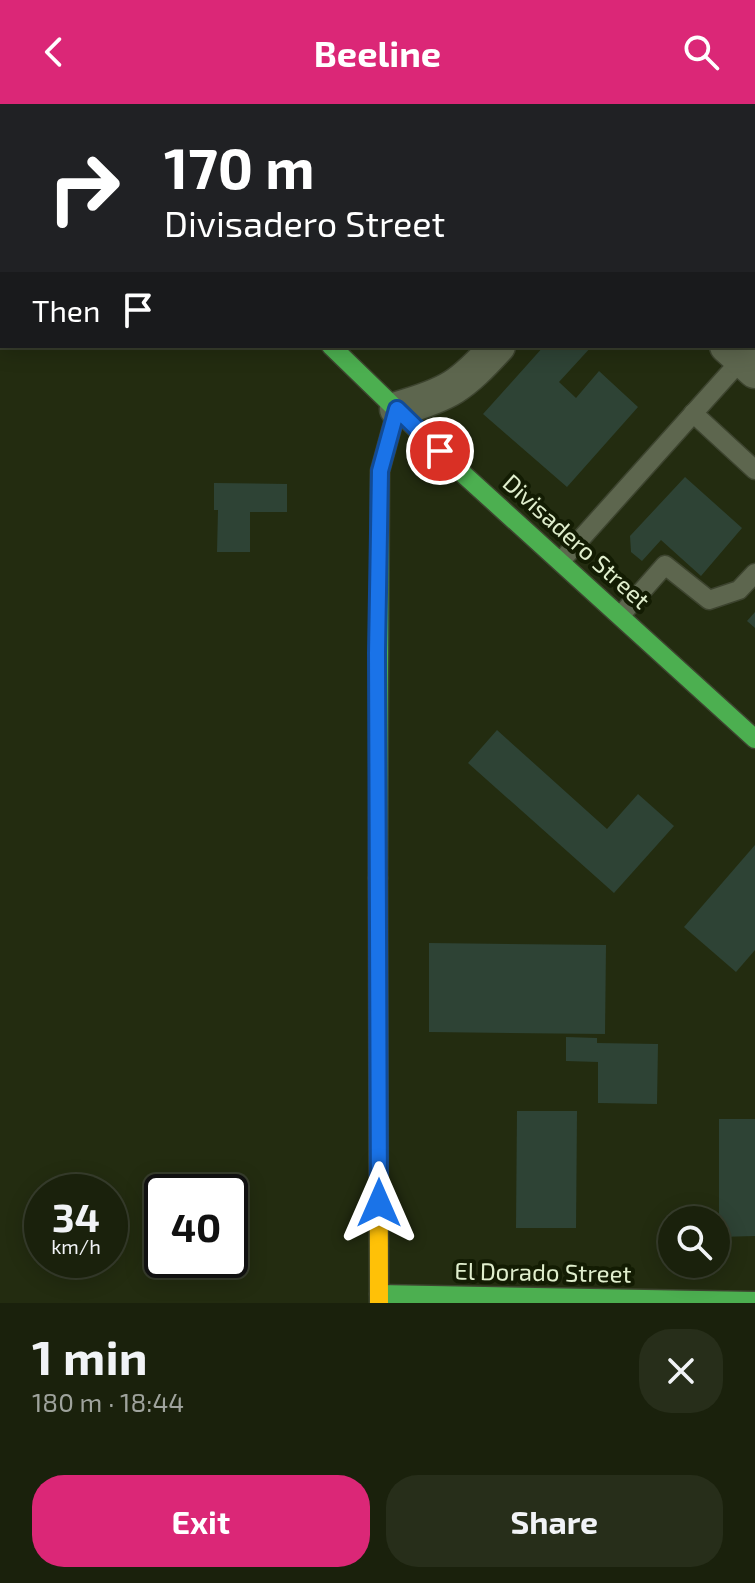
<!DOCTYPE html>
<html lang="en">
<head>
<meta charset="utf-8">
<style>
	body { margin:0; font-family:"Exo 2",sans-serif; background:#272e1a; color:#f1f3f6; height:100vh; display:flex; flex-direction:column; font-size:30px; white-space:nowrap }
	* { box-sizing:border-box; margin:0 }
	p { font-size:26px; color:#9fa39d }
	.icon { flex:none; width:44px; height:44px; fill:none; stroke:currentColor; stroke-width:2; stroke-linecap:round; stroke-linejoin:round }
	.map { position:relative; height:1199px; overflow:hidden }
	.side { display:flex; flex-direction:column; background:#1a210c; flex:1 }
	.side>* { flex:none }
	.banner { position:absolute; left:0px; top:0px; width:756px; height:244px; box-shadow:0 4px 20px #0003,0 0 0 2px #383e2d; background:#202124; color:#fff; overflow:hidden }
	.tools { position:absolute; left:658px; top:1102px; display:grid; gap:16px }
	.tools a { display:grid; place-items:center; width:72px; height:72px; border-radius:50%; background:#1a210c; box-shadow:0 4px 20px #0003,0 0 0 2px #383e2d; font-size:40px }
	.speed { position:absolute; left:24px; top:1070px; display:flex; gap:16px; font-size:40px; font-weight:700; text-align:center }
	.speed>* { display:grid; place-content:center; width:104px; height:104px; border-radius:50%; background:#1a210c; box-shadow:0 4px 20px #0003,0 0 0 2px #383e2d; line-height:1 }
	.speed small { font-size:20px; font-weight:400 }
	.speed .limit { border:4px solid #111; border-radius:12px; background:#fff; color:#111 }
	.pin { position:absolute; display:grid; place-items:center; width:68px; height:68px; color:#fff; margin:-34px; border:4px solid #fff; border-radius:50%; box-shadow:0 2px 8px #0007 }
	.me { position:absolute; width:88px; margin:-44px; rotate:0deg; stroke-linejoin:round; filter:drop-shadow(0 0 6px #0008) }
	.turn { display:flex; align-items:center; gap:28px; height:168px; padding:0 32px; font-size:36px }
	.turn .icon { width:104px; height:104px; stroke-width:2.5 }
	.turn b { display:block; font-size:56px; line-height:68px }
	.then { display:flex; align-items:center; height:76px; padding:0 32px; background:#0003; gap:16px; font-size:30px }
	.round { display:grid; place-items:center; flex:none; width:84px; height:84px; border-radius:32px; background:#272e1a }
	.summary { display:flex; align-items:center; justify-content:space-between; height:136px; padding:0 32px }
	h1 { font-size:48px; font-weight:700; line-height:60px }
	.action { display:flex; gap:16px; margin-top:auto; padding:16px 32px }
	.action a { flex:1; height:92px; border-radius:32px; background:#db2777; color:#fff; font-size:32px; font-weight:700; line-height:92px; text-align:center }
	.action a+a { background:#272e1a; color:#f1f3f6 }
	header { display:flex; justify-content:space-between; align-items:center; height:104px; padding:0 32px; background:#db2777; color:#fff; font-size:36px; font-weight:700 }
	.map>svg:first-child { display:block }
</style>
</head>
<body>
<header><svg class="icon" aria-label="back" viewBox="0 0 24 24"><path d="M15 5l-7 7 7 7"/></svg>Beeline<svg class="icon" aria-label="search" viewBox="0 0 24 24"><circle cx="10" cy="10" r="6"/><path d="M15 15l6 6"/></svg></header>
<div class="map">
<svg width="755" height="1199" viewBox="0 0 755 1199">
	<rect width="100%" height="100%" fill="#232c10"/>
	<g fill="#2e4335">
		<path d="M544 242H592L559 278 576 294 599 267 638 303 567 383 483 310Z"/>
		<path d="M685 373 742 424 701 472 661 436 642 457 631 448 630 432Z"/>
		<path d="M214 379 287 380V408H250V448H217L218 406H214Z"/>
		<path d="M755 508V524L747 517Z"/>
		<path d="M497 626 607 725 638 690 674 722 614 789 468 659Z"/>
		<path d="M755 741V846L736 868 684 823Z"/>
		<path d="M429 839 606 841 605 930 429 928Z"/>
		<path d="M566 933 597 934V939L658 940 657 1000 598 999V958L566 957Z"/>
		<path d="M517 1007H577L576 1124H516Z"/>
		<path d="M719 1015H755V1132L719 1133Z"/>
	</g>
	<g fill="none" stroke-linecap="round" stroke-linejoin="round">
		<defs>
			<g id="lane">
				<path d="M228 0 229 2"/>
				<path d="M504 0 506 2"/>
				<path d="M754 137 755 139"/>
				<path d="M693 309 755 366"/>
				<path d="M561 457 742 255"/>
				<path d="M621 511 665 461 709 496 739 486 755 469"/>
			</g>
			<g id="street">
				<path d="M717 2 719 0"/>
				<path d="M727 242 755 267"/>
				<path d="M397 305C450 290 461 282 498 242"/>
			</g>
			<g id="fast">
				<path d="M64 0 67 2"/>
				<path d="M312 0 313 2"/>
				<path d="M331 242 461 368 755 635"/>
				<path d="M378 774 380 367 397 305"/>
				<path d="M379 1190 755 1197"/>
			</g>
			<path id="slow" d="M378 774 379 1199"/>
		</defs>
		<use href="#lane" stroke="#3d442f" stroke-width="21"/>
		<use href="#street" stroke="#3d442f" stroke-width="37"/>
		<use href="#fast" stroke="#3d442f" stroke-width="21"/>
		<use href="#slow" stroke="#3d442f" stroke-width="21"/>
		<use href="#lane" stroke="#5d664e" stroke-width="18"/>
		<use href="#street" stroke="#5d664e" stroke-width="34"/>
		<use href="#fast" stroke="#4caf50" stroke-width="18"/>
		<use href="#slow" stroke="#ffc107" stroke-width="18"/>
	</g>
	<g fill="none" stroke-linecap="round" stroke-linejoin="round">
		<defs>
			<path id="route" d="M379 1099 377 549 380 367 397 305 440 347"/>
		</defs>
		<use href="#route" stroke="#114b97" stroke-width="20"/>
		<use href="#route" stroke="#1a73e8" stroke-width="14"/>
	</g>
	<g text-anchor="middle" stroke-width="8" stroke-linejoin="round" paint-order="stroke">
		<g font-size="24" fill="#e0eecd" stroke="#131c03">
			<text transform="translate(576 438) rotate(42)" y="8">Divisadero Street</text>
			<text transform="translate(543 1169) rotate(1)" y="8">El Dorado Street</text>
		</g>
	</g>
</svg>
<div class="tools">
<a><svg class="icon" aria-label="search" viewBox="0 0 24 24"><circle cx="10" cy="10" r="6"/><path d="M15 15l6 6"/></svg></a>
</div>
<div class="speed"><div>34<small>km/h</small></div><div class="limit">40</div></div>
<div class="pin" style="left:440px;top:347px;background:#d93025"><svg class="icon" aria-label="arrive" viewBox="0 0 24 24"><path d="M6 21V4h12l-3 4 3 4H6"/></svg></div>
<svg class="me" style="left:379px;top:1099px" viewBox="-20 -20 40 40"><path d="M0-17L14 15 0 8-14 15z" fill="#1a73e8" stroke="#fff" stroke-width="4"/></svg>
<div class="banner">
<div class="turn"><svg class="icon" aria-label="right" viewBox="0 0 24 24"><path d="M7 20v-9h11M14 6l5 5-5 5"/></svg><div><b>170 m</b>Divisadero Street</div></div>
<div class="then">Then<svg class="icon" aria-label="arrive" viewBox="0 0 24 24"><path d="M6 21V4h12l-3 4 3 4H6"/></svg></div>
</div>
</div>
<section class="side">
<div class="summary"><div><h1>1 min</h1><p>180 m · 18:44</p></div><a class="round"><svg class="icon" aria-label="close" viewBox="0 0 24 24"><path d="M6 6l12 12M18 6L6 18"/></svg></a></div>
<div class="action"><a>Exit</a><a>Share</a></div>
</section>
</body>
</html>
